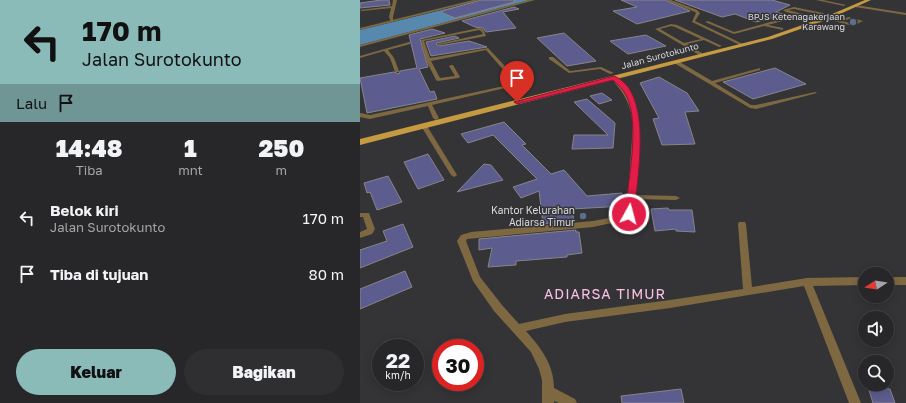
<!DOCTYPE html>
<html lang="id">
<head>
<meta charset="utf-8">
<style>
	body { margin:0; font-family:"Golos Text",sans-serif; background:#2f2f31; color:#f1f3f6; height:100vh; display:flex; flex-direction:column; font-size:15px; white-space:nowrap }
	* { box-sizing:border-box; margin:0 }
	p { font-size:13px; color:#a4a5a8 }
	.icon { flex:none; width:22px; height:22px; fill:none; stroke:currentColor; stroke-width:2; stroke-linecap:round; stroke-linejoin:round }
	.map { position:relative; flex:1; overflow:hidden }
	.panel { display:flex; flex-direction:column; background:#272729; width:360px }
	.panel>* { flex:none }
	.top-card { background:#8bbbb9; color:#111; overflow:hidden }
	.needle { width:26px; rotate:258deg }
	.tools { position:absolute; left:498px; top:267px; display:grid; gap:8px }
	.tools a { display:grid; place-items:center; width:36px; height:36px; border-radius:50%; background:#272729; box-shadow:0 2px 10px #0003,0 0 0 1px #434446; font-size:20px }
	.speed { position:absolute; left:12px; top:339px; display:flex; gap:8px; font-size:20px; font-weight:700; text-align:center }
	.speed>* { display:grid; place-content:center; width:52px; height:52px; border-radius:50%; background:#272729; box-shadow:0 2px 10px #0003,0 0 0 1px #434446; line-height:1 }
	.speed small { font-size:10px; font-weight:400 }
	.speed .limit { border:6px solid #d22; background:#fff; color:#111 }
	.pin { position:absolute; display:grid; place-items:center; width:34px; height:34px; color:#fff; margin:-41px -17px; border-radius:50% 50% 50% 0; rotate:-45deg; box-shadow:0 0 4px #0007 }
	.pin .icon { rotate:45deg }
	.me { position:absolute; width:44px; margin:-22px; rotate:7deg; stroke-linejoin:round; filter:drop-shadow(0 0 3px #0008) }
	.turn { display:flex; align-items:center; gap:14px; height:84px; padding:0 16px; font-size:18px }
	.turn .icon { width:52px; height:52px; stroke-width:2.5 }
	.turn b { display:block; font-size:28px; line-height:34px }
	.then { display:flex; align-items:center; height:38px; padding:0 16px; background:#0003; gap:8px; font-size:15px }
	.eta { display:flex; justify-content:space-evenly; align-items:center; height:68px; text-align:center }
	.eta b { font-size:24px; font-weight:800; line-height:28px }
	.cta { display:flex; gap:8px; margin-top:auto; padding:8px 16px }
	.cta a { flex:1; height:46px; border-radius:24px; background:#8bbbb9; color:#111; font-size:16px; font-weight:800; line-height:46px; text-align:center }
	.cta a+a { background:#2f2f31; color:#f1f3f6 }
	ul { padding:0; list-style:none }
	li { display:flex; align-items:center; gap:12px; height:56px; padding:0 16px }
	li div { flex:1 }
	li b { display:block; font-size:15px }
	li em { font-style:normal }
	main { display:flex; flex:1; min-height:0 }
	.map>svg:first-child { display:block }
</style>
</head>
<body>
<main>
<section class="panel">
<div class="top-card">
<div class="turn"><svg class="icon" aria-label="left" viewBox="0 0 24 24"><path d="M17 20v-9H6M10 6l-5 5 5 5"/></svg><div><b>170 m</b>Jalan Surotokunto</div></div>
<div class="then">Lalu<svg class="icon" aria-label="arrive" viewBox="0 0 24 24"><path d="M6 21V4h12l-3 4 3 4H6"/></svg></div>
</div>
<div class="eta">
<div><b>14:48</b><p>Tiba</p></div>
<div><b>1</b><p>mnt</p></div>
<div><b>250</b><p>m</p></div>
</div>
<ul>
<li><svg class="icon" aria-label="left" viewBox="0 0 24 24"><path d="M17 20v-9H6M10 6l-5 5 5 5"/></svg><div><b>Belok kiri</b><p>Jalan Surotokunto</p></div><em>170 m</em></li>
<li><svg class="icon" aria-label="arrive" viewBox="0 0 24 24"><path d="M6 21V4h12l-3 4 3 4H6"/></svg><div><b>Tiba di tujuan</b></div><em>80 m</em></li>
</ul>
<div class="cta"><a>Keluar</a><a>Bagikan</a></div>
</section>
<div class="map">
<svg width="546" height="403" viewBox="0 0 546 403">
	<rect width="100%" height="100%" fill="#343437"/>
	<path fill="#5789ae" d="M123 0H170L0 45V30Z"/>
	<g fill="#5c5d8e" stroke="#858588">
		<path d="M21 0H29L30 5 0 8V3Z"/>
		<path d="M121 0H154V2L95 18 83 13 82 11Z"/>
		<path d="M261 0H305L330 11 277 24 253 11 277 7Z"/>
		<path d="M315 0H412L430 5 416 12 426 15 396 22 375 14 362 17Z"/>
		<path d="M154 7 159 9 143 12 156 28 126 32 123 28 115 27 102 21Z"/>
		<path d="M72 29 85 33 60 39 68 67 59 69 70 92 74 91 77 99 7 113 0 78 34 72 39 74 40 71 57 68 49 35Z"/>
		<path d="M204 33 236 61 207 66 177 38Z"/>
		<path d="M286 35 306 46 268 54 250 41Z"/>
		<path d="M95 36 99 38 77 43 76 44 79 46 109 41 127 47 71 56 66 42Z"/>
		<path d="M415 68 446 84 393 99 363 82Z"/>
		<path d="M299 77 327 93 339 111 325 112 335 144 302 145 293 119 299 118 280 83Z"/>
		<path d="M242 93 252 100 239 104 230 96Z"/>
		<path d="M227 99 255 123 253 148 212 149 214 135H248L214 102Z"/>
		<path d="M144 122 166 144 162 145 191 174 204 170 227 196 262 193 264 206 212 209 214 221 183 224 179 191 161 198 153 187 177 179 133 135 108 143 101 134Z"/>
		<path d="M68 154 84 180 58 189 44 162Z"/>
		<path d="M124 164 131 165 143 180 97 192Z"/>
		<path d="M28 176 42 202 17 210 10 192 7 193 4 183Z"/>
		<path d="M308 208 309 210H332L335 232 316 231V229L295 231 291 209Z"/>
		<path d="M43 224 53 247 0 268V250L27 241 23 231Z"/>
		<path d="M216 230V232H219L222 253 207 255V257L156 261V265L128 267 132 248 119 250V239Z"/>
		<path d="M45 271 52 287 0 309V289Z"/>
		<path d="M508 387 530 389 535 403H513Z"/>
		<path d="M321 389 324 403H262L261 396Z"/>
	</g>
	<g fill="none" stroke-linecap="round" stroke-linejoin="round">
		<g fill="#7d6841" fill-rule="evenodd">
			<path d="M306 0H311L337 10 340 13 335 21 385 45 382 46 332 22 336 13 335 12Z"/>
			<path d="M456 0H463L486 5 484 6Z"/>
			<path d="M496 5 546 13V15L495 7Z"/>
			<path d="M434 7 463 13 465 14 463 15 434 9 428 10 454 17 453 19 426 12 423 10Z"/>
			<path d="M432 16 433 18 408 25 423 28V30L404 26 374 34 345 22 348 21 374 32Z"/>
			<path d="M467 17 479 20 489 17 503 21 493 26 466 19ZM489 19 498 21 493 24 483 21Z"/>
			<path d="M311 24 317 25 362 46 359 47 344 40 327 44 345 55 341 56 295 29ZM311 26 315 27 341 39 324 43 300 29Z"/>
			<path d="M119 28 123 29 126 36 79 45 77 44 123 34 121 31 119 30 64 41 70 58 128 48 158 80V81L155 85 145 88 72 105 79 118 76 120 73 118 68 106 10 119 0 117V113L10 115 144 86 151 83 153 81 126 50 71 61 80 78 95 76 89 66 91 65H93L100 77 98 78 78 81 76 80 66 60 61 40Z"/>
			<path d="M49 42H50V44L28 50 34 58 39 71V72H35L30 58 24 51 0 58V56Z"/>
			<path d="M189 57H193L210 71 241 67 254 73 250 74 240 69 209 73 189 59Z"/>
			<path d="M314 61H318L352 81 400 68V70L355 83 391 105H396L455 92 457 93 396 109 390 108 314 63Z"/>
			<path d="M64 124 67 126 97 175 96 176 94 177 91 175 61 126Z"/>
			<path d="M0 213H9L15 229 12 234 0 238V232L7 229 3 217H0Z"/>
		</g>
		<g fill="#7d6841" fill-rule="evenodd">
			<path d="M33 0H37L33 17V22H31L29 17 31 8 2 11 0 10 32 6Z"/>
			<path d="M169 0H175L0 47V45Z"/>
			<path d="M254 76 256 77C263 85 270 92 274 102 286 130 277 165 276 195L316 196 320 198 316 200 276 199 274 212 271 219 233 227 107 239 106 241 120 277 142 305 159 324 205 314 310 300 383 289 378 224 379 222H385L386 224 392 287 447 278 505 277V285L453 286 501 403H489L444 286 310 308 205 322 166 331C181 348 194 365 194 388L215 399 217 403H199L194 401V403H182V380L179 369 171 352 134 311 113 281 97 241 101 235 111 232 233 221 265 215 268 197 273 124C270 102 265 95 251 78Z"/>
			<rect x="527" y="277" width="19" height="8"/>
		</g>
		<path fill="#7d6841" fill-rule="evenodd" d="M113 0H120L0 30V28Z"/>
		<path fill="#c59a41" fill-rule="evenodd" d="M505 0H511L469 19 412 39 0 145V139L408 37 465 17Z"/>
	</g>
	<path fill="#e11d48" stroke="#92132f" d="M254 76C294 92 277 180 274 214L269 217 265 214C268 181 280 126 267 97 264 90 258 85 253 80L157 104 154 102Z"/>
	<g fill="#5c6f8a" stroke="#343437" stroke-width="1.5">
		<circle cx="493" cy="22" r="4"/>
		<circle cx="223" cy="216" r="4"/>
	</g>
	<g text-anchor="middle" stroke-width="3" stroke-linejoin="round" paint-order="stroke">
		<g font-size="9" fill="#d9d9da" stroke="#343437" text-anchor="end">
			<text x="485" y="20">BPJS Ketenagakerjaan<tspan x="485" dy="10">Karawang</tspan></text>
		</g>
		<g font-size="9" fill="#d9d9da" stroke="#343437">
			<text transform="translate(300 56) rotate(-15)" y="3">Jalan Surotokunto</text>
		</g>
		<g font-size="10" fill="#d9d9da" stroke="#343437" text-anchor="end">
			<text x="215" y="214">Kantor Kelurahan<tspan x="215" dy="12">Adiarsa Timur</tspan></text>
		</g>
		<g font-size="14" letter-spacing="1" fill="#fac0e3" stroke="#343437">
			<text x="245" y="299">ADIARSA TIMUR</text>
		</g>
	</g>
</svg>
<div class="tools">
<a><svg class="needle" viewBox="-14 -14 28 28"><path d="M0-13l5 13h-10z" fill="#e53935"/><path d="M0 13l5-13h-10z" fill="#a4a5a8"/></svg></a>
<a><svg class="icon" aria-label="sound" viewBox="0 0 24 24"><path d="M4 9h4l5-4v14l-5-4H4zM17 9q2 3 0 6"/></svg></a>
<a><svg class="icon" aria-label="search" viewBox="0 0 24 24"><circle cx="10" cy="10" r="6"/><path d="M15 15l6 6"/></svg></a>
</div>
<div class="speed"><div>22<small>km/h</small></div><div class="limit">30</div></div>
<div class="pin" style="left:157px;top:102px;background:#d93025"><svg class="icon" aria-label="arrive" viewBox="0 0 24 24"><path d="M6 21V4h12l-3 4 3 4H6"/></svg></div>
<svg class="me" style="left:269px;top:214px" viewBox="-20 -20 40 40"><circle r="17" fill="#e11d48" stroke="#fff" stroke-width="3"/><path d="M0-11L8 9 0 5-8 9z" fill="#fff"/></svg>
</div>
</main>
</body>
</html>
